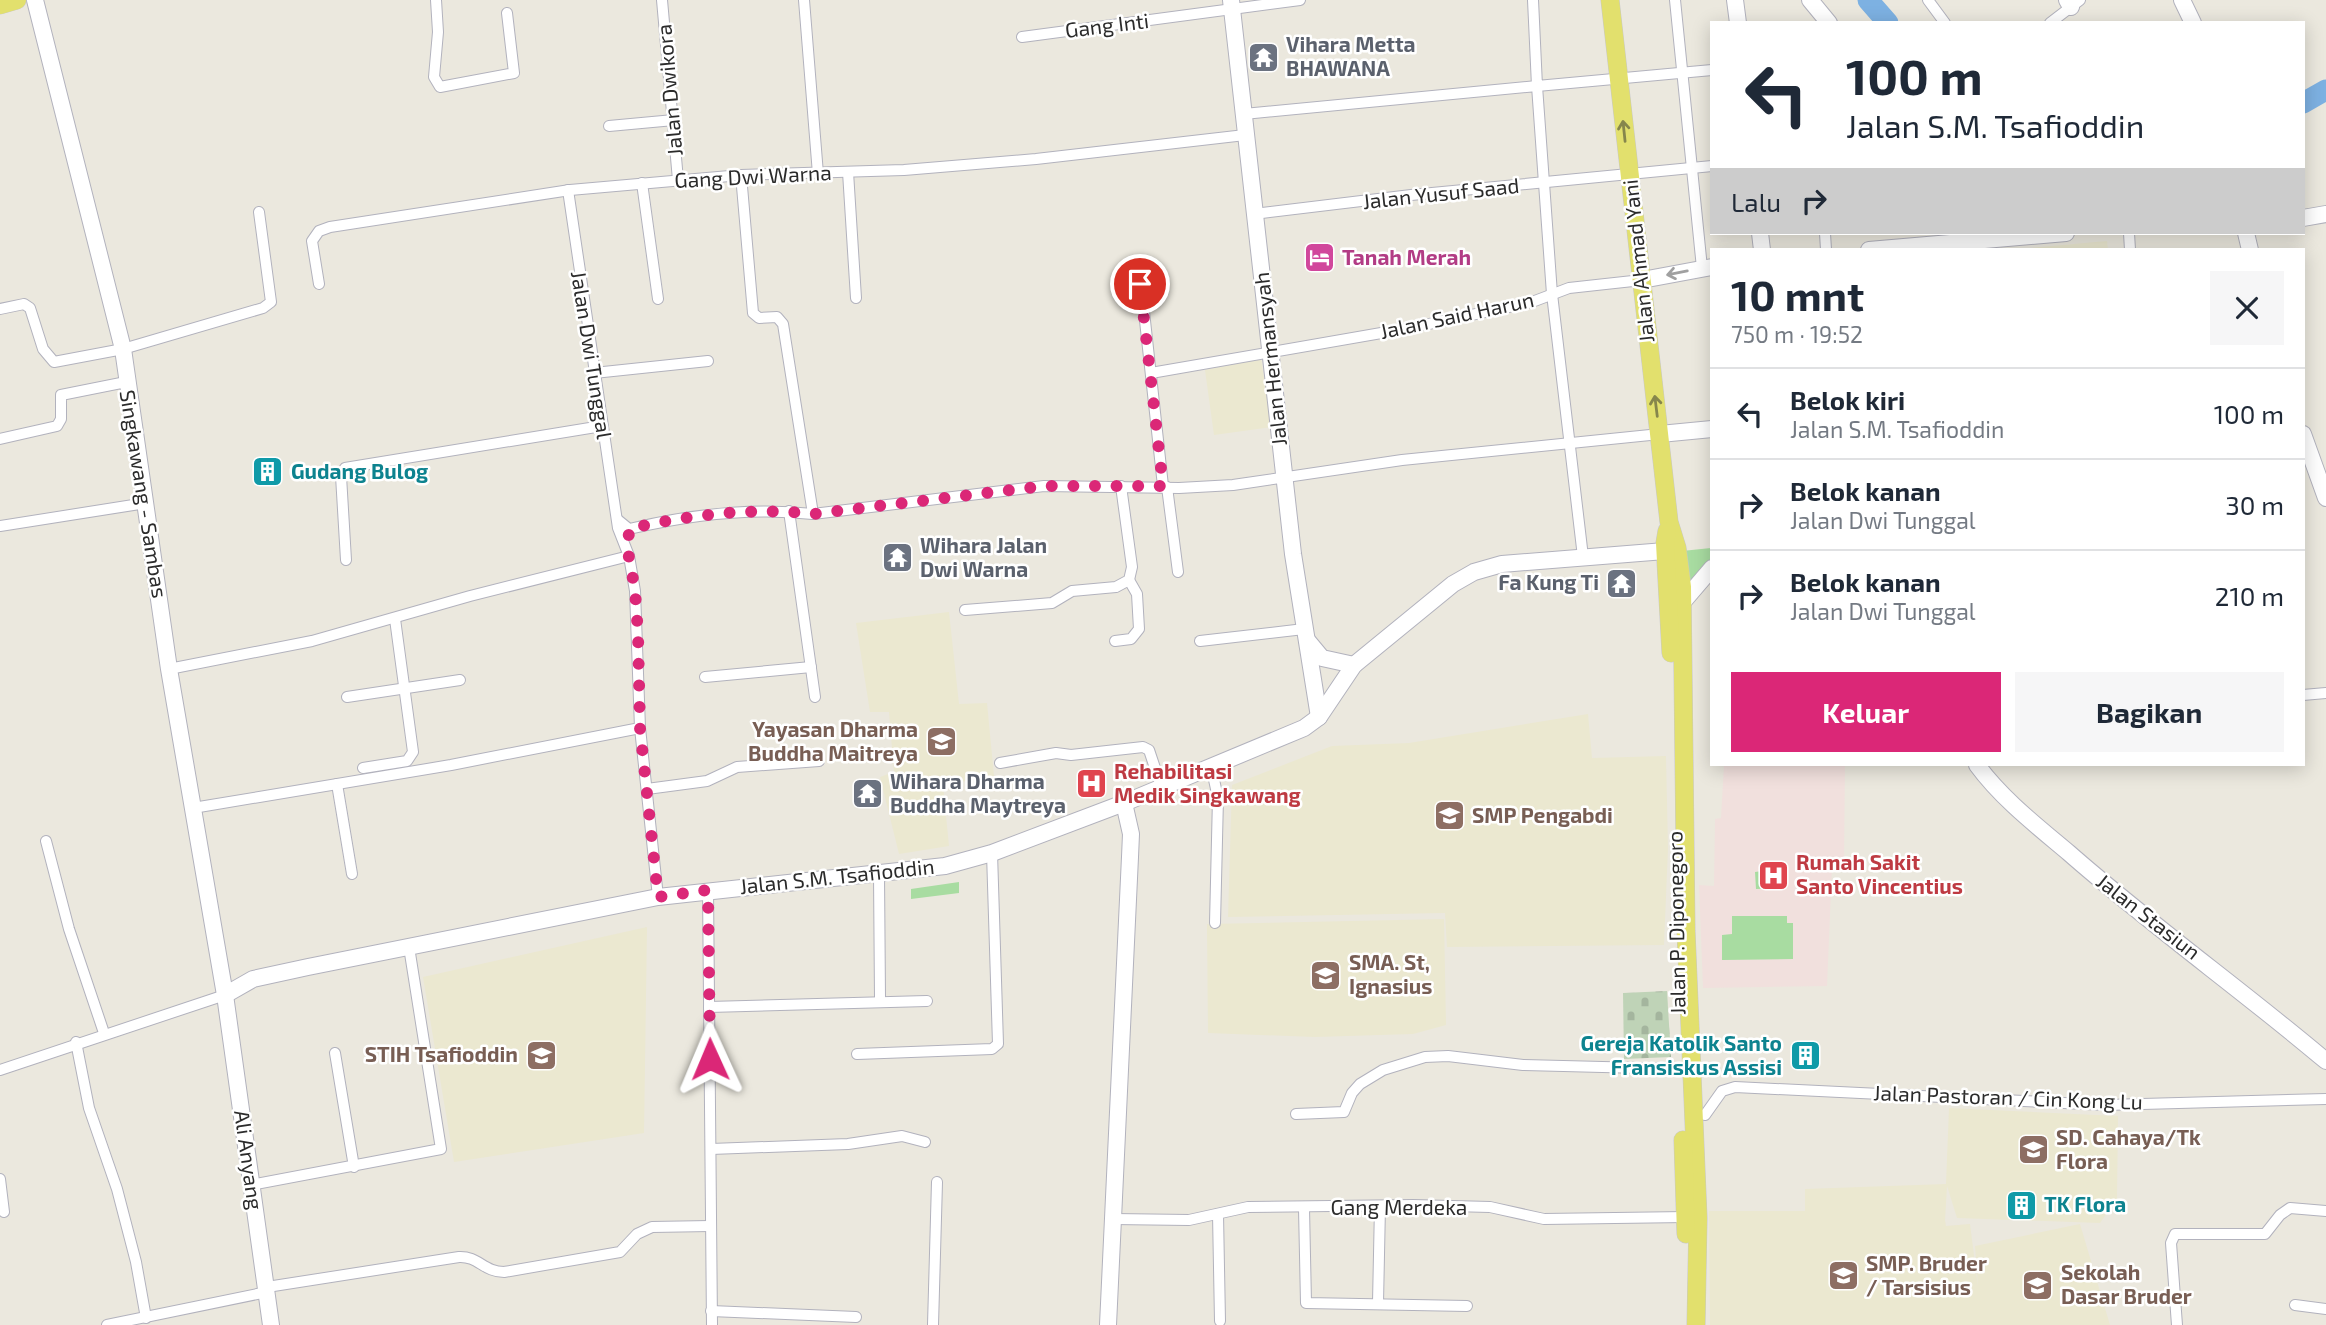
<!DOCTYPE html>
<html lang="id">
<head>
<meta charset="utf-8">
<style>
	body { margin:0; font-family:"Exo 2",sans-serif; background:#f6f6f7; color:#1f2937; height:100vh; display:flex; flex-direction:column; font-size:26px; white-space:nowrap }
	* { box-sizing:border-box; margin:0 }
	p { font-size:23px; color:#747a83 }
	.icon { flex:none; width:38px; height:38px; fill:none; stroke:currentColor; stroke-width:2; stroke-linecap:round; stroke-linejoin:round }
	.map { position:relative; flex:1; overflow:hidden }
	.side { position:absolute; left:1710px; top:248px; width:595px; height:518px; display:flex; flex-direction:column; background:#fff; border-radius:0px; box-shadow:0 4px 18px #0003 }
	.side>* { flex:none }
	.top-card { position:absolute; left:1710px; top:21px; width:595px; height:214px; border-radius:0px; box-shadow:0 4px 18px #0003; background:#fff; color:#1f2937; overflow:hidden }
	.pin { position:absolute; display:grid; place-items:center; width:60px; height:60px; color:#fff; margin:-30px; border:4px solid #fff; border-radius:50%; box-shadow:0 2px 7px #0007 }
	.me { position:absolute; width:77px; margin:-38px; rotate:359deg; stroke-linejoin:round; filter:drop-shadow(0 0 5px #0008) }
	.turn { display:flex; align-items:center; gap:24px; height:147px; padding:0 21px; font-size:32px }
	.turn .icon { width:91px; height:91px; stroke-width:2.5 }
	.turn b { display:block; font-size:49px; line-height:60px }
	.then { display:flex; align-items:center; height:66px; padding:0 21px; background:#0003; gap:14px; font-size:26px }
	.round { display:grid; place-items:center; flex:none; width:74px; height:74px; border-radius:0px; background:#f6f6f7 }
	.summary { display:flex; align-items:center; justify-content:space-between; height:119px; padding:0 21px }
	h1 { font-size:42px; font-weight:700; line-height:52px }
	.action { display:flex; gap:14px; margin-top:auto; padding:14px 21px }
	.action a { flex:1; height:80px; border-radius:0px; background:#db2777; color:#fff; font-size:28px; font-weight:700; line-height:80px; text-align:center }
	.action a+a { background:#f6f6f7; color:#1f2937 }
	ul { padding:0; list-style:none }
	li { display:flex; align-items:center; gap:21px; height:91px; padding:0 21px; border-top:2px solid #e0e1e3 }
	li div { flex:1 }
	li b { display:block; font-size:26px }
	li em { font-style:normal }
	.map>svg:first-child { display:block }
</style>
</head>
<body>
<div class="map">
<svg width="2326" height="1325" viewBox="0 0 2326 1325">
	<defs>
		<pattern id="cemetery-stones" width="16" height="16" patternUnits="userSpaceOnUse" patternTransform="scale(1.75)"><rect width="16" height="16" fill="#bfd3b7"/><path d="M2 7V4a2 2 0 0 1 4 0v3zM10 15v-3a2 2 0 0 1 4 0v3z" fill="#a4b59e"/></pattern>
	</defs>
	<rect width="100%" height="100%" fill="#ebe8de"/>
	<g fill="#ebe8d0">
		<path d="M2107 241 2108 250H2008Z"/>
		<path d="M1261 359 1272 427 1214 435 1205 370Z"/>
		<path d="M949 612 959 704 987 703 994 776 943 785 949 846 899 854 880 777 894 772 889 712H870L856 623Z"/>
		<path d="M1588 714 1592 758 1666 756 1668 848 1664 945 1447 947 1445 913 1228 917 1232 785 1332 746 1409 743Z"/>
		<path d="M1444 919 1446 1025 1413 1034 1315 1037 1208 1033 1207 924Z"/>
		<path d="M647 927 644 1133 454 1162 423 977Z"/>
		<path d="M1949 1108 2118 1116 2117 1199 2100 1223 1957 1218 1947 1186 1945 1220 1946 1226 1970 1224 1978 1287 1975 1246 2080 1224 2110 1325H1710L1709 1211H1805V1189L1946 1184Z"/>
	</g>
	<path fill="#f1e0dd" d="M1724 765H1845L1844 865 1832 866 1827 986 1703 988 1699 885 1714 886 1715 819 1721 818Z"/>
	<path fill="url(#cemetery-stones)" d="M1667 991 1671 1057 1624 1059 1623 993Z"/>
	<g fill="#a8dca1">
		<path d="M1711 548V562L1693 581 1690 580 1682 551Z"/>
		<path d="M1782 861 1783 888 1756 889 1755 872 1762 871V862Z"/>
		<path d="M959 882V893L911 899V889Z"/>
		<path d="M1732 916H1787V923H1793V959L1722 960V935L1732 934Z"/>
	</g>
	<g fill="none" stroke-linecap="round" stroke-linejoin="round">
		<g stroke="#7db1e2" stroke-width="21">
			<path d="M1868 0 1888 23"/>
			<path d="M2303 103 2326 90"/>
		</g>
		<defs>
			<g id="street">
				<path d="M436 0 438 32 434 77 440 87 514 73 507 13"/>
				<path d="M662 0 678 180"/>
				<path d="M804 0 818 174"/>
				<path d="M1533 0 1537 86 1712 70"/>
				<path d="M1675 0 1702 268"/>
				<path d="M1928 0 1945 23"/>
				<path d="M2050 23 2080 0"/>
				<path d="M1022 37 1300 0"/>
				<path d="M1244 114 1537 86 1552 294 1583 557"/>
				<path d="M609 126 674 120"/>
				<path d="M848 172 856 298"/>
				<path d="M741 175 753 313 759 318 777 317 783 324 813 514"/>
				<path d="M642 183 658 299"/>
				<path d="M568 190 618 528 629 556 635 591 640 728 658 897"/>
				<path d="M1254 214 1411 195 1712 166"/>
				<path d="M1825 233 1826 250"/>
				<path d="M2129 233 2130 250"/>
				<path d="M319 284 312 241 319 231 330 227 570 190 741 175 904 170 1036 159 1245 135"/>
				<path d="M1141 284 1163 486"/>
				<path d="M0 309 24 304 30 308 43 349 54 362 123 349 263 308 271 302 259 212"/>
				<path d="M594 373 708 361"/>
				<path d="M1151 373 1410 328 1532 302 1569 288 1642 280"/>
				<path d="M0 439 57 426 61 419V395L126 382"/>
				<path d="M1167 487 1178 572"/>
				<path d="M789 511 815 697"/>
				<path d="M618 520 629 529C688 515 752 507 813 514L1044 486 1179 488 1233 485 1402 460 1660 434"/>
				<path d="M0 526 146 503"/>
				<path d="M346 560 341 476 345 468 602 426"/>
				<path d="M965 610 1052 603 1072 591 1116 587 1129 580 1132 567 1121 486"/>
				<path d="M1115 641 1131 639 1139 629 1137 594 1129 580"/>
				<path d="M1200 641 1304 629"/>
				<path d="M169 669 312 641 470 596 629 556"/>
				<path d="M705 677 811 667"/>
				<path d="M2303 695 2326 693"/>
				<path d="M347 697 460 680"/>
				<path d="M1000 763 1056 753 1071 755 1143 747 1149 750 1161 786"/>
				<path d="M1211 766 1218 798 1215 923"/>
				<path d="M363 768 407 761 413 752 395 619"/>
				<path d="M337 784 352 874"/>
				<path d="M647 789 707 781 737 767 819 761"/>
				<path d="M193 808 451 765 640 728"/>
				<path d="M46 841 69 929 104 1033"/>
				<path d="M879 875 880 998"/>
				<path d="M708 889 712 1325"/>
				<path d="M709 1007 927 1001"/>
				<path d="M76 1042 89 1108 117 1189 136 1262 146 1318"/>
				<path d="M335 1053 354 1167"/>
				<path d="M857 1054 992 1049 998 1044 992 853"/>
				<path d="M0 1070 225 995"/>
				<path d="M1296 1114 1344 1112 1352 1093 1360 1084 1383 1070 1425 1057 1448 1056 1523 1065 1681 1069"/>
				<path d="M1705 1115 1722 1091 1735 1087 2106 1105 2326 1099"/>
				<path d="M711 1149 848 1144 902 1136 925 1142"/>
				<path d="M0 1179 4 1212"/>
				<path d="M251 1185 441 1149 409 947"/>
				<path d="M1304 1208 1306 1303 1467 1306"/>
				<path d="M1218 1214 1220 1321"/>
				<path d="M1113 1219 1189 1220 1248 1207 1413 1205 1490 1207 1544 1219 1686 1217"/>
				<path d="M267 1287 459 1257C478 1256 484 1272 504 1272L620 1252 637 1234 652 1227 710 1226"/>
				<path d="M1378 1303 1380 1206"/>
				<path d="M2295 1305 2326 1309"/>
				<path d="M711 1311 856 1317"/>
				<path d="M107 1325 267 1292"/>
				<path d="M933 1325 937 1182"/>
				<path d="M2177 1325 2171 1243 2175 1234H2265L2280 1215 2290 1208 2326 1211"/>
			</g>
			<g id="secondary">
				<path d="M35 0 123 349 169 669 225 995 271 1325"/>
				<path d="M1231 0 1293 554 1319 717"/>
				<path d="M1735 0 1738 23"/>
				<path d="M1810 0 1829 23"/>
				<path d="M2067 0 2071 7"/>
				<path d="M2182 0 2193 23"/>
				<path d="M2303 218 2326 214"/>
				<path d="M1760 233 1762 250"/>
				<path d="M2246 233 2250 250"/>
				<path d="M1869 250 2066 233"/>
				<path d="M1642 280 1712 267"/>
				<path d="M1660 434 1712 429"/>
				<path d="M2303 434 2326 498"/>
				<path d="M1682 603 1712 568"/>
				<path d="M1307 640 1322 658 1354 665"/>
				<path d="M1977 765C2002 799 2037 826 2069 853 2152 926 2242 990 2326 1061"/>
				<path d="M225 995 253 979 308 967 658 897 945 866 992 853 1124 803 1304 728 1319 717 1354 665 1453 584 1474 572 1502 564 1665 551"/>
				<path d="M1108 1325 1130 857 1131 834 1124 803"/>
			</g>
			<g id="primary">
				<path d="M1610 0 1669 522 1677 548 1682 587 1686 931 1698 1218 1696 1325"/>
				<path d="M0 5 17 0"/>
				<path d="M1667 531 1665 543 1671 653"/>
				<path d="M1683 1140 1686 1234"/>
			</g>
		</defs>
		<use href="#street" stroke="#b2b2bd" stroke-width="12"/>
		<use href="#secondary" stroke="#b2b2bd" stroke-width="18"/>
		<use href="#primary" stroke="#c8c8c8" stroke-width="19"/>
		<use href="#street" stroke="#fff" stroke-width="10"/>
		<use href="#secondary" stroke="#fff" stroke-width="16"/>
		<use href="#primary" stroke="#e2e06d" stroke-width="18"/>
	</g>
	<defs><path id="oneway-shaft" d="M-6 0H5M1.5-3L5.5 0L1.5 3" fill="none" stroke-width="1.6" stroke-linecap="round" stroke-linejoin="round" transform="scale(1.75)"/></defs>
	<g stroke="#86864c">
		<use href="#oneway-shaft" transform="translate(1624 131) rotate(-96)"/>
		<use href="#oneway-shaft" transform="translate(1656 406) rotate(-97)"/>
	</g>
	<use stroke="#a0a0a0" href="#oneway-shaft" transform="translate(1677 273) rotate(169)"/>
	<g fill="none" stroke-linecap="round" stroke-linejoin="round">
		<path stroke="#db2777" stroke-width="12" stroke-dasharray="0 21.6" d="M710 1059 708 890 658 897 640 728 638 633 635 590 628 552 629 529C688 515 752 507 813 514L1044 486H1163L1140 284"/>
	</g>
	<defs>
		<symbol id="temple-square" viewBox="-11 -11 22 22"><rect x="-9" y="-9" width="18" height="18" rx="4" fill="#6b7280" stroke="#fff"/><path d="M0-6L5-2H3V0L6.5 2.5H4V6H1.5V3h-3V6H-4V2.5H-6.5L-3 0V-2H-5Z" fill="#fff"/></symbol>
		<symbol id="hotel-square" viewBox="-11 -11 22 22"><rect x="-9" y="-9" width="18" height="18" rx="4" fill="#d1479c" stroke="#fff"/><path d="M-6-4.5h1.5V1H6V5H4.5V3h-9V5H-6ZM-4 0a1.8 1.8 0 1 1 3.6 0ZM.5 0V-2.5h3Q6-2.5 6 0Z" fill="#fff"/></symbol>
		<symbol id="building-square" viewBox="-11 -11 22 22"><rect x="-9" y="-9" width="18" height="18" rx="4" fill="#0f9aa8" stroke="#fff"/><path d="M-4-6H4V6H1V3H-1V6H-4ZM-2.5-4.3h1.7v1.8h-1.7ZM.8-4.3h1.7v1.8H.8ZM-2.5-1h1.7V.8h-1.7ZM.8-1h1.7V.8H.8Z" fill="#fff"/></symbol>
		<symbol id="school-square" viewBox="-11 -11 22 22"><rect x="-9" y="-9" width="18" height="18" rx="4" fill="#8d6e63" stroke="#fff"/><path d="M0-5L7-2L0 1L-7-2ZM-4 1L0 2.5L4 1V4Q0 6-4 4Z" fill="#fff"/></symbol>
		<symbol id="hospital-square" viewBox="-11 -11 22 22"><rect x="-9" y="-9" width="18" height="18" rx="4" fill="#e0444e" stroke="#fff"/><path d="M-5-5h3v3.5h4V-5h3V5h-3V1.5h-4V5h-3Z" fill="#fff"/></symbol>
		<symbol id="university-square" viewBox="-11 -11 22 22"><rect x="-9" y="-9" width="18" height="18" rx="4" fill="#8d6e63" stroke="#fff"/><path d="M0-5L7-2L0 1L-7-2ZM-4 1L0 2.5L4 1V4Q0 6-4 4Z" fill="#fff"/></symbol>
	</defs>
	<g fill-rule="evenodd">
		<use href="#temple-square" x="1246" y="40" width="35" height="35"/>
		<use href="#hotel-square" x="1302" y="240" width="35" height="35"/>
		<use href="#building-square" x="250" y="454" width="35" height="35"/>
		<use href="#temple-square" x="880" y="540" width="35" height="35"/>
		<use href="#temple-square" x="1604" y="566" width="35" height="35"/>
		<use href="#school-square" x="924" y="724" width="35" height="35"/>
		<use href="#hospital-square" x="1074" y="766" width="35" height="35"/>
		<use href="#temple-square" x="850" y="776" width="35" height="35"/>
		<use href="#school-square" x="1432" y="798" width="35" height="35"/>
		<use href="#hospital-square" x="1756" y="858" width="35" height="35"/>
		<use href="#school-square" x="1308" y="958" width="35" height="35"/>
		<use href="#university-square" x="524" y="1038" width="35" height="35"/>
		<use href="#building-square" x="1788" y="1038" width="35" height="35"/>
		<use href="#school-square" x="2016" y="1132" width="35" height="35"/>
		<use href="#building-square" x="2004" y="1188" width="35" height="35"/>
		<use href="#school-square" x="1826" y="1258" width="35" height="35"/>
		<use href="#school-square" x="2020" y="1268" width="35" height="35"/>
	</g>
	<g text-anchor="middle" stroke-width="5" stroke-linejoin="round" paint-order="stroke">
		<g font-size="21" fill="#2b2b2b" stroke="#fff">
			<text transform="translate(1107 26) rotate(-7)" y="7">Gang Inti</text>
			<text transform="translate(670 90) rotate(-95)" y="7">Jalan Dwikora</text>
			<text transform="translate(753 177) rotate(-3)" y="7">Gang Dwi Warna</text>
			<text transform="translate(1441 194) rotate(-6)" y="7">Jalan Yusuf Saad</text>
			<text transform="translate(1639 261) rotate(-96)" y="7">Jalan Ahmad Yani</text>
			<text transform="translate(1457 316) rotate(-12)" y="7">Jalan Said Harun</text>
			<text transform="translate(591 355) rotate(81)" y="7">Jalan Dwi Tunggal</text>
			<text transform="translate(1271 359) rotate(-96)" y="7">Jalan Hermansyah</text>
			<text transform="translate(143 494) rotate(81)" y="7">Singkawang - Sambas</text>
			<text transform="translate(837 877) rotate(-6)" y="7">Jalan S.M. Tsafioddin</text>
			<text transform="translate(2148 917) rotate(38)" y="7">Jalan Stasiun</text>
			<text transform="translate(1677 923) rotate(-91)" y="7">Jalan P. Diponegoro</text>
			<text transform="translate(2008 1098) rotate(2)" y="7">Jalan Pastoran / Cin Kong Lu</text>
			<text transform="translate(248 1160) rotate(82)" y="7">Ali Anyang</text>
			<text x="1399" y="1215">Gang Merdeka</text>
		</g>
		<g font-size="21" font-weight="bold" fill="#5b616d" stroke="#fff" text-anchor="start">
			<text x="1286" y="52">Vihara Metta<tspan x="1286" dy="24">BHAWANA</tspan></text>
			<text x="920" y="553">Wihara Jalan<tspan x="920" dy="24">Dwi Warna</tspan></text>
			<text x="1599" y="590" text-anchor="end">Fa Kung Ti</text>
			<text x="890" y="789">Wihara Dharma<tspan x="890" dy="24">Buddha Maytreya</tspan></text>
		</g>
		<g font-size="21" font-weight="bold" fill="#b23c85" stroke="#fff" text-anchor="start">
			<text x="1342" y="265">Tanah Merah</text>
		</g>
		<g font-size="21" font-weight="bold" fill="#0d838f" stroke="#fff" text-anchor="start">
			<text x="291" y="479">Gudang Bulog</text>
			<text x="1782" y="1051" text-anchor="end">Gereja Katolik Santo<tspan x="1782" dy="24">Fransiskus Assisi</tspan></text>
			<text x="2044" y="1212">TK Flora</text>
		</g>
		<g font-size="21" font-weight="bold" fill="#785e54" stroke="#fff" text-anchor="start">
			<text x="918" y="737" text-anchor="end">Yayasan Dharma<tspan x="918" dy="24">Buddha Maitreya</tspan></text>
			<text x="1472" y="823">SMP Pengabdi</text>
			<text x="1349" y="970">SMA. St,<tspan x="1349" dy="24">Ignasius</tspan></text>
			<text x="518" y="1062" text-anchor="end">STIH Tsafioddin</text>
			<text x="2056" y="1145">SD. Cahaya/Tk<tspan x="2056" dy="24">Flora</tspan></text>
			<text x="1866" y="1271">SMP. Bruder<tspan x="1866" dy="24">/ Tarsisius</tspan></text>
			<text x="2061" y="1280">Sekolah<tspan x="2061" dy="24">Dasar Bruder</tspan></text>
		</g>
		<g font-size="21" font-weight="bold" fill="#be3a42" stroke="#fff" text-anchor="start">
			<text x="1114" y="779">Rehabilitasi<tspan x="1114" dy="24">Medik Singkawang</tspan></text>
			<text x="1796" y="870">Rumah Sakit<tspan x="1796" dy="24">Santo Vincentius</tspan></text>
		</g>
	</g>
</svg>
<div class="pin" style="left:1140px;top:284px;background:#d93025"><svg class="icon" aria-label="arrive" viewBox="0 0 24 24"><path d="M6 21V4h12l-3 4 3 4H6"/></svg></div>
<svg class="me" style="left:710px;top:1059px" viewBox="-20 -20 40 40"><path d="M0-17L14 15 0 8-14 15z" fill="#db2777" stroke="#fff" stroke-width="4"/></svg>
<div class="top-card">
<div class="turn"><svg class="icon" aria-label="left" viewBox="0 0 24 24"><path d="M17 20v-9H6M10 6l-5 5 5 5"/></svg><div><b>100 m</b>Jalan S.M. Tsafioddin</div></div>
<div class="then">Lalu<svg class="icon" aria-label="right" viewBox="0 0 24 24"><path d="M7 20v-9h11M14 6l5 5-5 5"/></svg></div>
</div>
<section class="side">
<div class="summary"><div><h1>10 mnt</h1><p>750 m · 19:52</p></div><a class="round"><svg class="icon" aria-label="close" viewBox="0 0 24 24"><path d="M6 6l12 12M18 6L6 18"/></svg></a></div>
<ul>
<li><svg class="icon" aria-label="left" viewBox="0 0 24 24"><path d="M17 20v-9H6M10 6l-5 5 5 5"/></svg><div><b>Belok kiri</b><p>Jalan S.M. Tsafioddin</p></div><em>100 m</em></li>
<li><svg class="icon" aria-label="right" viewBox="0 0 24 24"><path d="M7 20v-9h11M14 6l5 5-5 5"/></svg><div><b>Belok kanan</b><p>Jalan Dwi Tunggal</p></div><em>30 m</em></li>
<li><svg class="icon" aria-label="right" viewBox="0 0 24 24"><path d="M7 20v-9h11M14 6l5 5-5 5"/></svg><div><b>Belok kanan</b><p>Jalan Dwi Tunggal</p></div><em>210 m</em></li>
</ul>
<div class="action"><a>Keluar</a><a>Bagikan</a></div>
</section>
</div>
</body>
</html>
